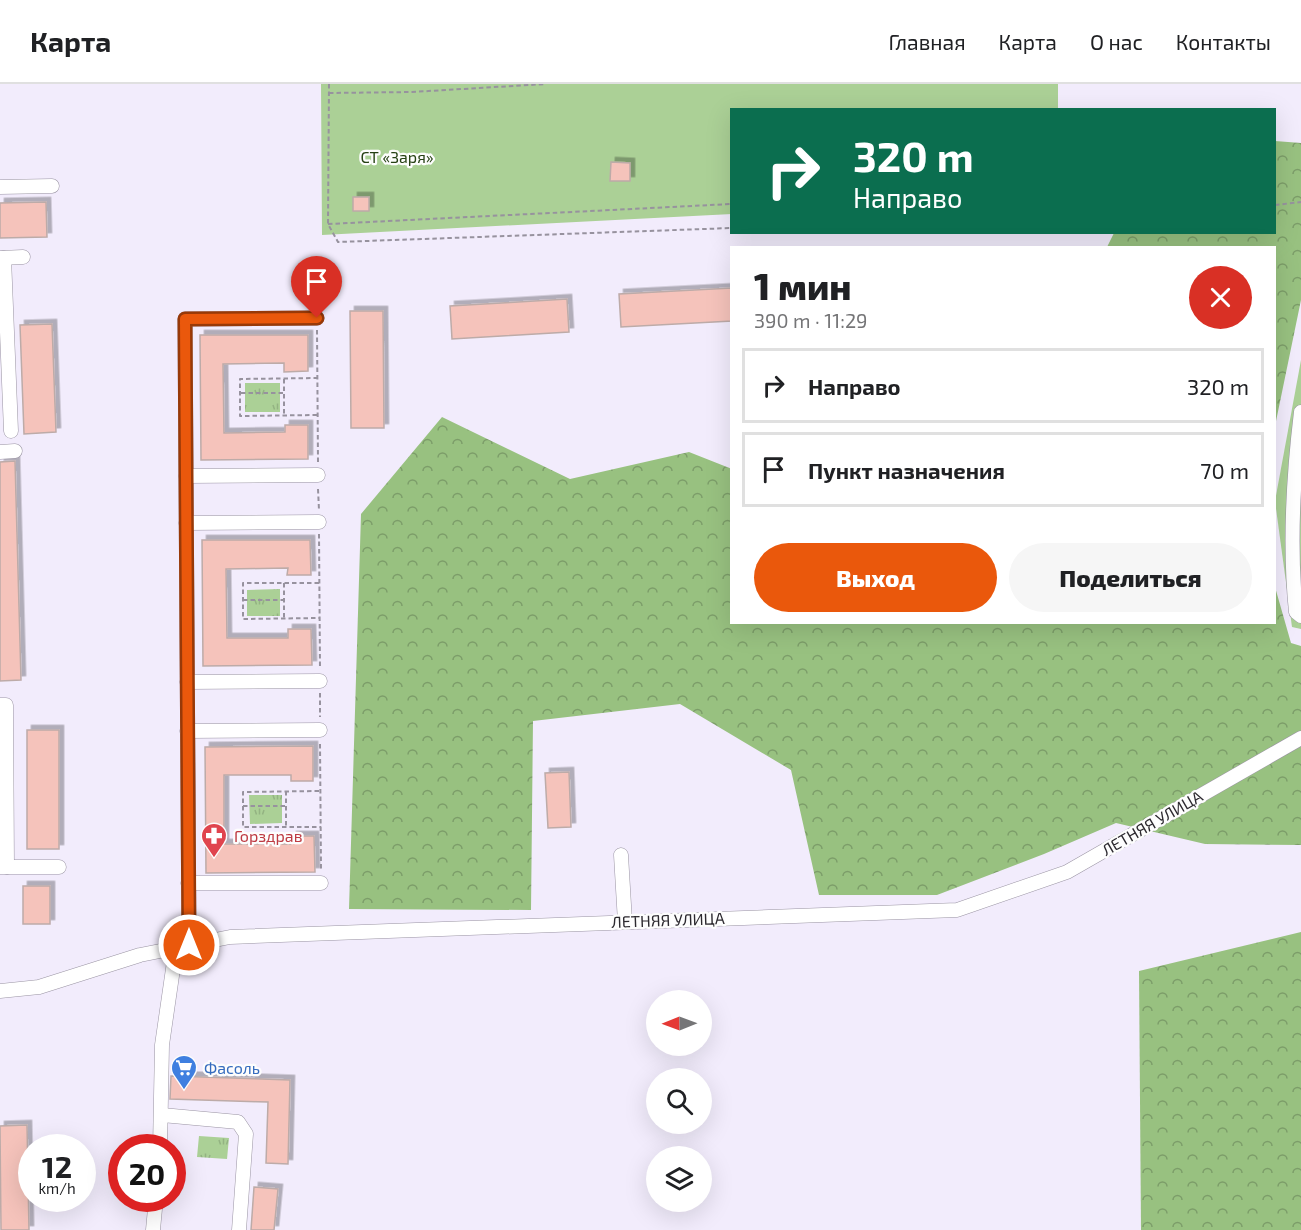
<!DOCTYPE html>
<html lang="ru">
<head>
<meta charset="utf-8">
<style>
	body { margin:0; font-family:"Exo 2",sans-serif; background:#f6f6f6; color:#202124; height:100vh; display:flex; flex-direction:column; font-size:22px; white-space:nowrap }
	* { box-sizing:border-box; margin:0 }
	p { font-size:20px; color:#757577 }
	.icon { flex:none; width:33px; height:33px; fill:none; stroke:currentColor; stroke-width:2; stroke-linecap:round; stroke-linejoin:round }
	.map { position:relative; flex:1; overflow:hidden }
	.panel { position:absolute; left:730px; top:162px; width:546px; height:378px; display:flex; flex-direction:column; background:#fff; border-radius:0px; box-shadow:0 6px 24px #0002 }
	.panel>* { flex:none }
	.hud { position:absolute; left:730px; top:24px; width:546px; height:126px; border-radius:0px; box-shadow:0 6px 24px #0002; background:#0b6e4f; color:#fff; overflow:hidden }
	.needle { width:39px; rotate:269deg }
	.fabs { position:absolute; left:646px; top:906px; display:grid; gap:12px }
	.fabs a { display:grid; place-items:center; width:66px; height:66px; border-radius:50%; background:#fff; box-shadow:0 6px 24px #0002; font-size:30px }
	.speed { position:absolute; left:18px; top:1050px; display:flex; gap:12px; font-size:30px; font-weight:700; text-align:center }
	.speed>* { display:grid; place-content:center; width:78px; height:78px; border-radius:50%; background:#fff; box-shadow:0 6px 24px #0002; line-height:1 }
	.speed small { font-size:15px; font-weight:400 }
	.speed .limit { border:9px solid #d22; background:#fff; color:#111 }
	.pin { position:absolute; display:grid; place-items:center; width:51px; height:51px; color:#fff; margin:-62px -26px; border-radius:50% 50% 50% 0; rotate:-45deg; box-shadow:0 0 6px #0007 }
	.pin .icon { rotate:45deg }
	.me { position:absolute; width:66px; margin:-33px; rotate:0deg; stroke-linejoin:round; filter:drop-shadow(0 0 4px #0008) }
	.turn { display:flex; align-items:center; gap:21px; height:126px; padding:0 24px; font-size:27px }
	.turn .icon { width:78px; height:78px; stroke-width:2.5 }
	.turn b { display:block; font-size:42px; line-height:51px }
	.round { display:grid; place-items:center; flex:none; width:63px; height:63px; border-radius:32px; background:#f6f6f6 }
	.headline { display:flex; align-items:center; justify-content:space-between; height:102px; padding:0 24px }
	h1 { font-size:36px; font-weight:800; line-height:45px }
	.action { display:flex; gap:12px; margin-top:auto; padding:12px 24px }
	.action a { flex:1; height:69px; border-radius:36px; background:#ea580c; color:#fff; font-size:24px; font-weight:800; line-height:69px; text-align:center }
	.action a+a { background:#f6f6f6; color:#202124 }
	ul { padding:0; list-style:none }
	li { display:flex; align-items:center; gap:18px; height:75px; margin:0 12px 9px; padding:0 12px; border:3px solid #e0e0e0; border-radius:0px }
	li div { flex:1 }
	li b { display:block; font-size:22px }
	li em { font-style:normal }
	header { display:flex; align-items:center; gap:36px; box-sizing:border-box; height:84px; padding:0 30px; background:#fff; border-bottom:2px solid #e0e0e0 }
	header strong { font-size:28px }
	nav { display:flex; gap:33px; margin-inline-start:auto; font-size:21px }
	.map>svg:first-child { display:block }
</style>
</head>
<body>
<header>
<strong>Карта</strong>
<nav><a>Главная</a><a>Карта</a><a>О нас</a><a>Контакты</a></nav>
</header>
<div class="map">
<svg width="1301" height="1146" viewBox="0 0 1301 1146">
	<defs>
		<pattern id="forest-crowns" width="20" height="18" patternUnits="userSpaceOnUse" patternTransform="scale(1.5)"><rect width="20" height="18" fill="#98c180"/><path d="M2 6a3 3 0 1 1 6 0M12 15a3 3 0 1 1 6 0" fill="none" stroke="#7c9d69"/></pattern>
		<pattern id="park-tufts" width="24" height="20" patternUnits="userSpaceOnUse" patternTransform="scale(1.5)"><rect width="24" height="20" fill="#abd096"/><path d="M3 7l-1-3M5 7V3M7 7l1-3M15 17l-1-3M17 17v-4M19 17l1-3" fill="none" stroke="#93b382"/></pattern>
		<filter id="shadow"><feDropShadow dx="4.5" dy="-4.5" stdDeviation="0" flood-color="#0004"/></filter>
	</defs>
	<rect width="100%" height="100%" fill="#f2ecfc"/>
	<g fill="#abd096">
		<path d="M321 0H1058V25L732 26V130L322 151Z"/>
		<path d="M1301 276V545L1292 543 1275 417Z"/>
	</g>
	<g fill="url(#forest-crowns)">
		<path d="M1275 57 1301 59V216L1275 342V164L1107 163 1114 149 1275 148Z"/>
		<path d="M442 333 570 395 689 368 732 385V538H1275V503L1291 559 1301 562V761L1205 760 1116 739 1044 770 937 811H819L791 686 680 620 533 637 531 826 349 825 361 430Z"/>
		<path d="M1301 848V1146H1141L1139 887Z"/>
	</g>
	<g fill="url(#park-tufts)">
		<rect x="245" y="299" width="35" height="29"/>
		<path d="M280 505V532H247V506Z"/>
		<path d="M249 711H282V739L250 740Z"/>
		<path d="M199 1052 229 1054 227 1075 197 1073Z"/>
	</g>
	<g fill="#f5c3bb" stroke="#bdaba8" stroke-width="1.5" filter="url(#shadow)">
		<path d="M611 78 630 79V97H610Z"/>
		<rect x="353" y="113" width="16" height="14"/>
		<path d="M46 118 47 153 0 154V119Z"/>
		<path d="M732 204V237L621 243 619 210Z"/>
		<path d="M567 215 569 248 452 255 450 222Z"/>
		<path d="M350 227H383L384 344H351Z"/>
		<path d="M52 240 56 348 24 350 20 241Z"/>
		<path d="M200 251H308V287L284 288V279L223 280 224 349 285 348V341H308V375L201 376Z"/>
		<path d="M15 377 21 596 0 597V378Z"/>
		<path d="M202 456H310L311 491H287L288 484 226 485 227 554H288V545H311L312 581 203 582Z"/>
		<rect x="27" y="646" width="32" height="119"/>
		<path d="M313 662V697H291V691H224V760H291L292 752H314L315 788 206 789 205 663Z"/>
		<path d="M569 688 571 743 548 744 545 689Z"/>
		<rect x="23" y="802" width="27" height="38"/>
		<path d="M171 992 290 996 288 1080 266 1079 268 1018 170 1015Z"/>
		<path d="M27 1041 29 1146H1L0 1042Z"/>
		<path d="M254 1103 278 1105 274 1146H251Z"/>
	</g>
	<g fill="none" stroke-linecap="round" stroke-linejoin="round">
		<defs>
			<g id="minor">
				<path d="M0 103 52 102"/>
				<path d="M0 174 23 173"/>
				<path d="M4 174 11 347"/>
				<path d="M1301 328C1293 394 1289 461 1296 528L1301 532"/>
				<path d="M0 368 15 367"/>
				<path d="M186 392 318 391"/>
				<path d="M186 439 319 438"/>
				<path d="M187 598 320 597"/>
				<path d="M0 621H6L7 783H0"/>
				<path d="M187 647 320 646"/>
				<path d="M621 771 625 838"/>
				<path d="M7 783H59"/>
				<path d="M188 799H321"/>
				<path d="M189 861 185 235 317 234"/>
				<path d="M0 907 39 903 140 871 230 853 957 826 1067 788 1301 654"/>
				<path d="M162 1031 238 1038 246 1050 239 1146"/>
				<path d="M160 1064 162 961 176 864"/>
				<path d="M153 1146 156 1114"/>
			</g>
		</defs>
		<use href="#minor" stroke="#9a94a3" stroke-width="15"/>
		<g stroke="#97929e" stroke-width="2" stroke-dasharray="4.5 3" stroke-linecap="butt">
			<path d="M329 0 328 140 338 158 732 144"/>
			<path d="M329 9 412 8 546 0"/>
			<path d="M1275 121 1301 118"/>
			<path d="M328 140 732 120"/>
			<path d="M317 246 318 378"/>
			<path d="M318 294 240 295V332L318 331"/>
			<path d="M284 295V331"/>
			<path d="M241 309H284"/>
			<path d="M318 405 319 426"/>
			<path d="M319 450 320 585"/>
			<path d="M284 499V534"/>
			<path d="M319 499H243V535L319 534"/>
			<path d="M243 516H284"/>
			<path d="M320 609V633"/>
			<path d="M320 660 321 786"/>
			<path d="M286 707V743"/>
			<path d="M319 707 243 708V743H321"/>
			<path d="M243 722H286"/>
		</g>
		<use href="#minor" stroke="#fff" stroke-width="14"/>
	</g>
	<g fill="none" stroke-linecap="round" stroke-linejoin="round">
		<defs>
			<path id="route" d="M189 861 185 235 317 234"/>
		</defs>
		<use href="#route" stroke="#983908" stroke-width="15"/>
		<use href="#route" stroke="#ea580c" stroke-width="10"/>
	</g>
	<defs>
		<symbol id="pharmacy-pin" viewBox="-11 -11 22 30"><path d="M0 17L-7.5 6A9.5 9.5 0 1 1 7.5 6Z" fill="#e0444e" stroke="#fdfdfd"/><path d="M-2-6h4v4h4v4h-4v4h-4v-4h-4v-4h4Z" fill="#fff"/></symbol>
		<symbol id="supermarket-pin" viewBox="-11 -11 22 30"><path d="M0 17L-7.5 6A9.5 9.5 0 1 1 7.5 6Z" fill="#3f7fe0" stroke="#fdfdfd"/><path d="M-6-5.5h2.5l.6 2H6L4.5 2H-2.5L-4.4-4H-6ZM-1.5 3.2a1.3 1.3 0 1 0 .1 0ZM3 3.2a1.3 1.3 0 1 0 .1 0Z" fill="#fff"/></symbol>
	</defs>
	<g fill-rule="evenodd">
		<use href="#pharmacy-pin" x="199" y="737" width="30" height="40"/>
		<use href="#supermarket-pin" x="169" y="969" width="30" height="40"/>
	</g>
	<g text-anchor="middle" stroke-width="4.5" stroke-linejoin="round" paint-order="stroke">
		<g font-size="16" fill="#264114" stroke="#fdfdfd">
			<text x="397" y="79">СТ «Заря»</text>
		</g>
		<g font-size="16" fill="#2c292f" stroke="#fdfdfd">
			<text transform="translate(1152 739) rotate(-30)" y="6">ЛЕТНЯЯ УЛИЦА</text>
			<text transform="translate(668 836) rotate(-2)" y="6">ЛЕТНЯЯ УЛИЦА</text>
		</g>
		<g font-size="16" fill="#be3a42" stroke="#fdfdfd" text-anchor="start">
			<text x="234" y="758">Горздрав</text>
		</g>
		<g font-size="16" fill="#366cbe" stroke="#fdfdfd" text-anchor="start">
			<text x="204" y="990">Фасоль</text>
		</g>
	</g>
</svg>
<div class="fabs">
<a><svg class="needle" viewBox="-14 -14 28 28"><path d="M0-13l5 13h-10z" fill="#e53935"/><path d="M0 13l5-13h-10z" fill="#757577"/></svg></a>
<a><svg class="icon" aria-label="search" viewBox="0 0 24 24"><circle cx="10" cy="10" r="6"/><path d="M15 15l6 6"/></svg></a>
<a><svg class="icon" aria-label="layers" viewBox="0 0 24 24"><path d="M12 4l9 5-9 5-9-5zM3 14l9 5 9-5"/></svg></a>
</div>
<div class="speed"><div>12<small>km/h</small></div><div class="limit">20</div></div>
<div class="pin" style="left:317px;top:234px;background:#d93025"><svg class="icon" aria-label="arrive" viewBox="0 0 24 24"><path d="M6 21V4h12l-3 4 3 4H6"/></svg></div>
<svg class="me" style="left:189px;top:861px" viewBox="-20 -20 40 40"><circle r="17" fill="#ea580c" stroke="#fff" stroke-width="3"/><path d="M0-11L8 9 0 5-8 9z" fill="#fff"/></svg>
<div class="hud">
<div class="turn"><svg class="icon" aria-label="right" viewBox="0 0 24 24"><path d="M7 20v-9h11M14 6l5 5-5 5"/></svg><div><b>320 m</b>Направо</div></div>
</div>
<section class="panel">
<div class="headline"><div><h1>1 мин</h1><p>390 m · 11:29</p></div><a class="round" style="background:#d93025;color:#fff"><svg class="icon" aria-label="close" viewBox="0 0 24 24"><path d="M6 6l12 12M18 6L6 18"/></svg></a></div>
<ul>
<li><svg class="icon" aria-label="right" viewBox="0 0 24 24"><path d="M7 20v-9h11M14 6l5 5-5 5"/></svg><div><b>Направо</b></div><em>320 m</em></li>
<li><svg class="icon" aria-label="arrive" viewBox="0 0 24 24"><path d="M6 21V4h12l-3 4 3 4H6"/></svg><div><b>Пункт назначения</b></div><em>70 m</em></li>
</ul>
<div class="action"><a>Выход</a><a>Поделиться</a></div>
</section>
</div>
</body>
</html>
